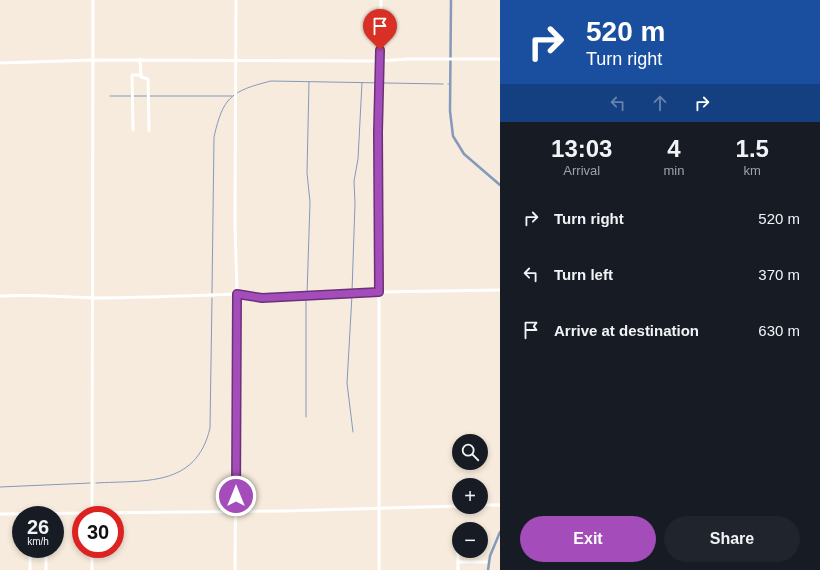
<!DOCTYPE html>
<html lang="en">
<head>
<meta charset="utf-8">
<style>
	body { margin:0; font-family:Helvetica,sans-serif; background:#20242c; color:#f1f3f6; height:100vh; display:flex; flex-direction:column; font-size:15px; white-space:nowrap }
	* { box-sizing:border-box; margin:0 }
	p { font-size:13px; color:#9ea1a6 }
	.icon { flex:none; width:22px; height:22px; fill:none; stroke:currentColor; stroke-width:2; stroke-linecap:round; stroke-linejoin:round }
	.map { position:relative; flex:1; overflow:hidden }
	.sheet { display:flex; flex-direction:column; background:#171b24; width:320px }
	.sheet>* { flex:none }
	.guide { background:#1a4fa0; color:#fff; overflow:hidden }
	.fabs { position:absolute; left:452px; top:434px; display:grid; gap:8px }
	.fabs a { display:grid; place-items:center; width:36px; height:36px; border-radius:50%; background:#171b24; box-shadow:0 2px 6px #0003; font-size:20px }
	.speed { position:absolute; left:12px; top:506px; display:flex; gap:8px; font-size:20px; font-weight:700; text-align:center }
	.speed>* { display:grid; place-content:center; width:52px; height:52px; border-radius:50%; background:#171b24; box-shadow:0 2px 6px #0003; line-height:1 }
	.speed small { font-size:10px; font-weight:400 }
	.speed .limit { border:6px solid #d22; background:#fff; color:#111 }
	.pin { position:absolute; display:grid; place-items:center; width:34px; height:34px; color:#fff; margin:-41px -17px; border-radius:50% 50% 50% 0; rotate:-45deg; box-shadow:0 0 4px #0007 }
	.pin .icon { rotate:45deg }
	.me { position:absolute; width:44px; margin:-22px; rotate:0deg; stroke-linejoin:round; filter:drop-shadow(0 0 3px #0008) }
	.turn { display:flex; align-items:center; gap:14px; height:84px; padding:0 20px; font-size:18px }
	.turn .icon { width:52px; height:52px; stroke-width:2.5 }
	.turn b { display:block; font-size:28px; line-height:34px }
	.lanes { display:flex; align-items:center; height:38px; padding:0 20px; background:#0003; justify-content:center; gap:20px; direction:ltr }
	.lanes .off { opacity:.35 }
	.eta { display:flex; justify-content:space-evenly; align-items:center; height:68px; text-align:center }
	.eta b { font-size:24px; font-weight:700; line-height:28px }
	.primary-button { display:flex; gap:8px; margin-top:auto; padding:8px 20px }
	.primary-button a { flex:1; height:46px; border-radius:24px; background:#a44cb9; color:#fff; font-size:16px; font-weight:700; line-height:46px; text-align:center }
	.primary-button a+a { background:#20242c; color:#f1f3f6 }
	ul { padding:0; list-style:none }
	li { display:flex; align-items:center; gap:12px; height:56px; padding:0 20px }
	li div { flex:1 }
	li b { display:block; font-size:15px }
	li em { font-style:normal }
	main { display:flex; flex:1; min-height:0 }
	.map>svg:first-child { display:block }
</style>
</head>
<body>
<main>
<div class="map">
<svg width="500" height="570" viewBox="0 0 500 570">
	<rect width="100%" height="100%" fill="#f6ebdc"/>
	<g fill="none" stroke-linecap="round" stroke-linejoin="round">
		<g stroke="#8599bd" stroke-width="1">
			<path d="M448 84H450"/>
			<path d="M110 96H232"/>
			<path d="M352 292 355 203 354 181 358 159 362 83"/>
			<path d="M212 293 214 137C223 97 231 91 271 81L443 84"/>
			<path d="M307 295 310 202 307 173 309 82"/>
			<path d="M352 295 347 383 353 432"/>
			<path d="M306 417V298"/>
			<path d="M96 483C144 480 196 488 210 428L212 298"/>
			<path d="M0 487 91 483"/>
		</g>
		<g stroke="#8599bd" stroke-width="2.5">
			<path d="M451 0 450 111 453 136 464 154 500 185"/>
			<path d="M488 570 490 556 500 532"/>
		</g>
		<g stroke="#fff" stroke-width="3">
			<path d="M236 0 235 223 237 294 262 298 379 292 378 133 381 0"/>
			<path d="M140 59 141 77 148 79 149 131"/>
			<path d="M0 63 93 60 380 61 407 59H500"/>
			<path d="M133 130 132 75H141"/>
			<path d="M0 296C31 294 63 297 94 298 142 298 189 296 237 294L235 570"/>
			<path d="M481 505H500"/>
			<path d="M0 514 284 511 459 506"/>
			<path d="M92 515 93 0"/>
			<path d="M458 530V570"/>
			<path d="M30 549V570"/>
			<path d="M46 549V570"/>
			<path d="M458 562H486"/>
			<path d="M92 570V549"/>
			<path d="M379 570V292L500 290"/>
		</g>
	</g>
	<g fill="none" stroke-linecap="round" stroke-linejoin="round">
		<defs>
			<path id="route" d="M236 496 237 294 262 298 379 292 378 132 380 50"/>
		</defs>
		<use href="#route" stroke="#6b3178" stroke-width="10"/>
		<use href="#route" stroke="#a44cb9" stroke-width="7"/>
	</g>
</svg>
<div class="fabs">
<a><svg class="icon" aria-label="search" viewBox="0 0 24 24"><circle cx="10" cy="10" r="6"/><path d="M15 15l6 6"/></svg></a>
<a>+</a>
<a>−</a>
</div>
<div class="speed"><div>26<small>km/h</small></div><div class="limit">30</div></div>
<div class="pin" style="left:380px;top:50px;background:#d93025"><svg class="icon" aria-label="arrive" viewBox="0 0 24 24"><path d="M6 21V4h12l-3 4 3 4H6"/></svg></div>
<svg class="me" style="left:236px;top:496px" viewBox="-20 -20 40 40"><circle r="17" fill="#a44cb9" stroke="#fff" stroke-width="3"/><path d="M0-11L8 9 0 5-8 9z" fill="#fff"/></svg>
</div>
<section class="sheet">
<div class="guide">
<div class="turn"><svg class="icon" aria-label="right" viewBox="0 0 24 24"><path d="M7 20v-9h11M14 6l5 5-5 5"/></svg><div><b>520 m</b>Turn right</div></div>
<div class="lanes"><svg class="icon off" aria-label="left" viewBox="0 0 24 24"><path d="M17 20v-9H6M10 6l-5 5 5 5"/></svg><svg class="icon off" aria-label="ahead" viewBox="0 0 24 24"><path d="M12 20V5M6 11l6-6 6 6"/></svg><svg class="icon" aria-label="right" viewBox="0 0 24 24"><path d="M7 20v-9h11M14 6l5 5-5 5"/></svg></div>
</div>
<div class="eta">
<div><b>13:03</b><p>Arrival</p></div>
<div><b>4</b><p>min</p></div>
<div><b>1.5</b><p>km</p></div>
</div>
<ul>
<li><svg class="icon" aria-label="right" viewBox="0 0 24 24"><path d="M7 20v-9h11M14 6l5 5-5 5"/></svg><div><b>Turn right</b></div><em>520 m</em></li>
<li><svg class="icon" aria-label="left" viewBox="0 0 24 24"><path d="M17 20v-9H6M10 6l-5 5 5 5"/></svg><div><b>Turn left</b></div><em>370 m</em></li>
<li><svg class="icon" aria-label="arrive" viewBox="0 0 24 24"><path d="M6 21V4h12l-3 4 3 4H6"/></svg><div><b>Arrive at destination</b></div><em>630 m</em></li>
</ul>
<div class="primary-button"><a>Exit</a><a>Share</a></div>
</section>
</main>
</body>
</html>
